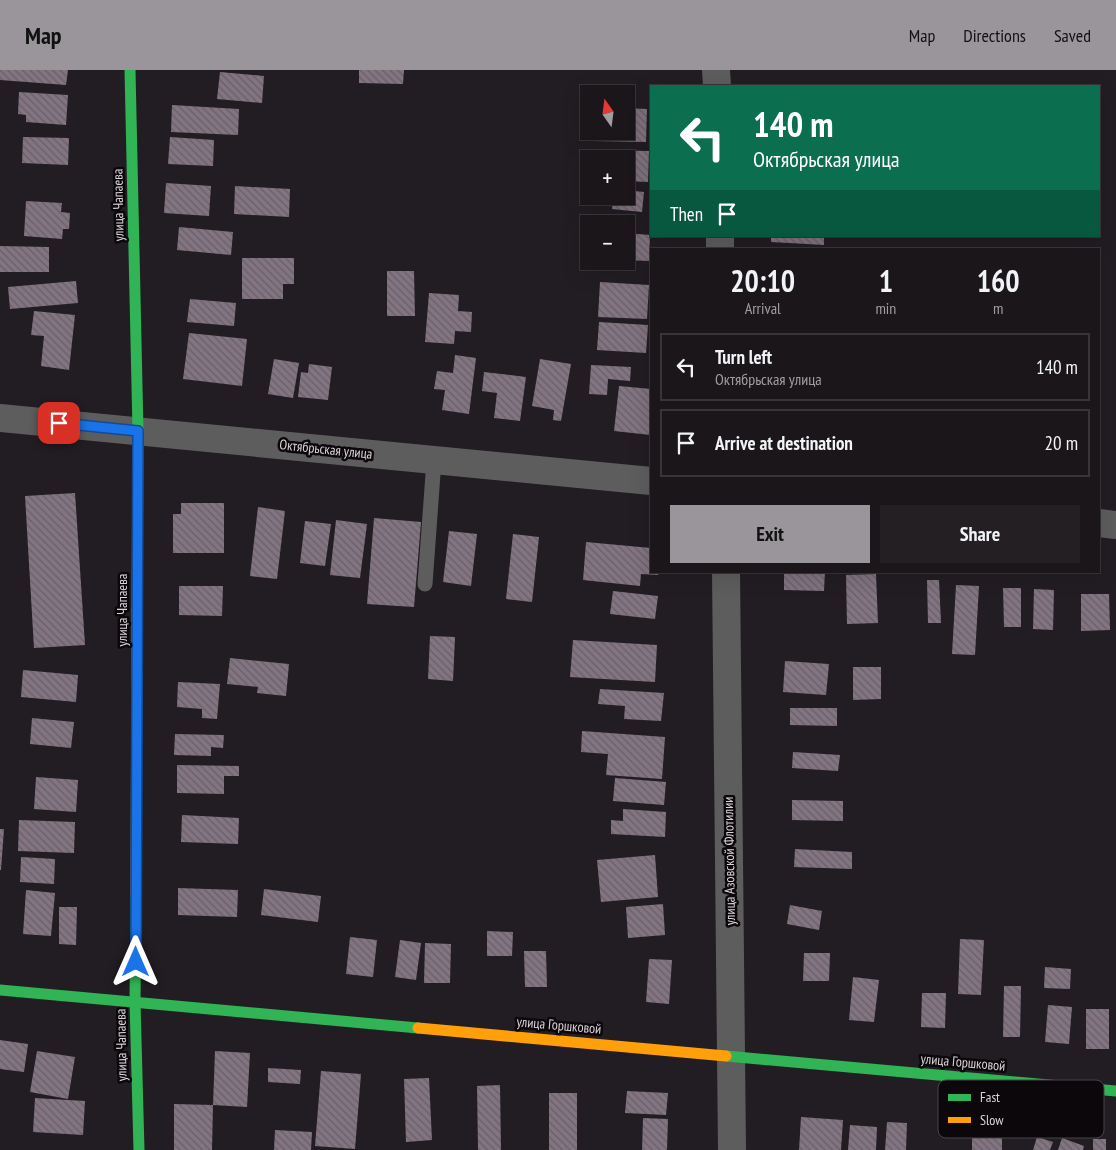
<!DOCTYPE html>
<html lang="en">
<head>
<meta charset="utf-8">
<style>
	body { margin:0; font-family:"PT Sans Narrow",sans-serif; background:#231f23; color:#f1f3f6; height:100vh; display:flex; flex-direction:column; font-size:19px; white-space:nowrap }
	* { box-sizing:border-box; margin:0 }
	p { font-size:16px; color:#9f9fa2 }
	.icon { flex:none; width:28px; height:28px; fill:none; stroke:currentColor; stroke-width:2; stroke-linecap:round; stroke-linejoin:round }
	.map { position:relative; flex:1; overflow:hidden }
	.drawer { position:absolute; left:650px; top:178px; width:450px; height:325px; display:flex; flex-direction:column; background:#1a161a; border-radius:0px; box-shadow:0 5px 20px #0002,0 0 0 1px #383539 }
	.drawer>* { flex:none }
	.top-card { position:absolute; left:650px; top:15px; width:450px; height:152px; border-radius:0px; box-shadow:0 5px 20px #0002,0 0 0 1px #383539; background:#0b6e4f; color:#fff; overflow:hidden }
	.needle { width:32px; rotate:346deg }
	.fabs { position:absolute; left:580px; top:15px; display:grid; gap:10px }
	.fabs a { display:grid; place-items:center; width:55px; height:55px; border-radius:0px; background:#1a161a; box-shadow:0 5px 20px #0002,0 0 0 1px #383539; font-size:25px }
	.pin { position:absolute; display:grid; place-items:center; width:42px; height:42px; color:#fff; margin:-21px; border-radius:10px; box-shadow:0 2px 8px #0006 }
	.me { position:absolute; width:55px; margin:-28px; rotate:0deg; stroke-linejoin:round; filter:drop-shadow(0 0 4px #0008) }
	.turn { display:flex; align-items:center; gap:18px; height:105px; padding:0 20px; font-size:22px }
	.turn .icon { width:65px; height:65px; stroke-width:2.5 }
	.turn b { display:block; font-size:35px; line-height:42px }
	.then { display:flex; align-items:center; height:48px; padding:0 20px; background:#0003; gap:10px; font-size:19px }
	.eta { display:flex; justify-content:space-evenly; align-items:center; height:85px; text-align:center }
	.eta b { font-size:30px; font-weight:700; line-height:35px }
	.action { display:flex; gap:10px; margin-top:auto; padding:10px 20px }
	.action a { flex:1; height:58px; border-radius:0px; background:#9a959a; color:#111; font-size:20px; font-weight:700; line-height:58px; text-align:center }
	.action a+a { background:#231f23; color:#f1f3f6 }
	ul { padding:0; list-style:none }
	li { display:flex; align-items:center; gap:15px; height:68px; margin:0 10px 8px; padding:0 10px; border:2px solid #383539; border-radius:0px }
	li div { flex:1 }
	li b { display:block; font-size:19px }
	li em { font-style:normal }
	header { display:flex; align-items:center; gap:30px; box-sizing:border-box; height:70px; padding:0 25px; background:#9a959a; color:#111 }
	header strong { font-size:24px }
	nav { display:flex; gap:28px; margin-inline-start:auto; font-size:18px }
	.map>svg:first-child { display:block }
</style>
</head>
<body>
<header>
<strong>Map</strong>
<nav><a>Map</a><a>Directions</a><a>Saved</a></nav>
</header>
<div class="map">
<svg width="1116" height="1080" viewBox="0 0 1116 1080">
	<defs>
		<pattern id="building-back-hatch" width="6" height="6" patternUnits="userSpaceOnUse" patternTransform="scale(1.25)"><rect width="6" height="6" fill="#827481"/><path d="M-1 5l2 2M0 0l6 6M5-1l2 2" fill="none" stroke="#685f67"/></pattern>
	</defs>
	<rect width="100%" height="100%" fill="#221d22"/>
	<g fill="url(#building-back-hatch)">
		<path d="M0 0H68L66 15 0 10Z"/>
		<path d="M359 0H404L403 14 359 13Z"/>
		<path d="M220 2 264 6 262 33 217 29Z"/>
		<path d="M19 22 68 25 66 55 26 52V45L18 44Z"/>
		<path d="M172 35 239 39 238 65 171 62Z"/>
		<path d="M626 38 647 39 646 72 593 71 594 61H626Z"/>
		<path d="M23 67 69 68 68 95 22 93Z"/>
		<path d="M170 67 214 70 213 96 168 94Z"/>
		<path d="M596 80 649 81 648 112 626 111V89H596Z"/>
		<path d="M166 113 211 116 209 146 164 143Z"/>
		<path d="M235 116 290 119 289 147 234 144Z"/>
		<path d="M626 120 644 122 642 142 612 139 614 126H626Z"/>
		<path d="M26 131 62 133 61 142 70 143 69 159H63L62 169 24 166Z"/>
		<path d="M179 157 233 162 231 185 177 180Z"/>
		<path d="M626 163 650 165 649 191 626 190Z"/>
		<path d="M771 166H824V175L771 172Z"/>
		<path d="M0 176 49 177V202H0Z"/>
		<path d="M242 188H294V214H283V229H242Z"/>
		<path d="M387 201H414L415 246H387Z"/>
		<path d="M76 211 78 233 10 239 8 217Z"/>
		<path d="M600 212 649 215 647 249 598 247Z"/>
		<path d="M429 223 459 225 458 241 472 242 471 262 455 261 454 274 425 272Z"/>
		<path d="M190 229 236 233 234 256 187 252Z"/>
		<path d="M34 241 75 245 69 300 41 296 44 266 31 265Z"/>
		<path d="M599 252 648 255 646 283 597 280Z"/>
		<path d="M189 263 247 269 242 316 183 309Z"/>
		<path d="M455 285 476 288 469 344 442 340 445 320 434 319 437 301 453 303Z"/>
		<path d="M274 289 299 293 293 328 268 324Z"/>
		<path d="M540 289 571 294 561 351 553 350 554 340 532 336Z"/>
		<path d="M309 294 332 297 328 330 298 327 301 302 308 303Z"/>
		<path d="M591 295 631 297 630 311 608 309 607 325 589 324Z"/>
		<path d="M484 302 526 307 520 351 494 348 497 323 482 321Z"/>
		<path d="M619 316 651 319V365L614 361Z"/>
		<path d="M75 423 85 575 34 578 25 426Z"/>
		<path d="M181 433H224V483H173V444H181Z"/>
		<path d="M258 437 285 441 277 509 250 506Z"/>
		<path d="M374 448 421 452 414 537 367 534Z"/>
		<path d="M336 450 367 454 360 508 330 505Z"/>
		<path d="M305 451 331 454 325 496 300 493Z"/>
		<path d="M449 461 477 464 471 516 443 512Z"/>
		<path d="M513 464 539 467 532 532 506 529Z"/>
		<path d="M586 472 651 478V501H659L658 505 641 504 640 516 583 510Z"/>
		<path d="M784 501H825L824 521 784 520Z"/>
		<path d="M876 504 878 553 847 554 846 505Z"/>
		<path d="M927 510H939L941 553H928Z"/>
		<path d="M956 515 979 516 975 585 952 584Z"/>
		<path d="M179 516H223L222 546 179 545Z"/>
		<path d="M1003 518H1021V557H1004Z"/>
		<path d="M1034 519 1054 520 1053 560 1033 559Z"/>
		<path d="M613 521 658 526 655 549 610 544Z"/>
		<path d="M1081 524H1109L1110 560 1081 561Z"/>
		<path d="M430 566 455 567 453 611 428 609Z"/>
		<path d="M573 570 657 575 655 612 570 607Z"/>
		<path d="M230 588 289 594 286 626 257 623 258 617 227 614Z"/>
		<path d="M785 591 829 594 826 625 783 622Z"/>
		<path d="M853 597H881V629L853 630Z"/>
		<path d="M23 600 78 605 76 632 21 627Z"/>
		<path d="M178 612 220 614 217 649 202 648V639L177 637Z"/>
		<path d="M600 619 664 623 661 651 624 649 625 636 598 634Z"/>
		<path d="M790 638H837V656L790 655Z"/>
		<path d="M32 648 74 652 71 678 30 674Z"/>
		<path d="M582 661 665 667 662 709 606 705 608 684 581 682Z"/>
		<path d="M175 664 224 665 223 678 211 677V686L174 685Z"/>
		<path d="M793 682 840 685 838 701 792 698Z"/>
		<path d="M177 695 239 696V706H224V724L177 723Z"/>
		<path d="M36 707 78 710 76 742 34 739Z"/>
		<path d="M615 708 666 712 664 735 613 731Z"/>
		<path d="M792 730 843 731V751L792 750Z"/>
		<path d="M623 739 666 742 665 767 611 764V750L623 751Z"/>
		<path d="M182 745 239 748 238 774 181 772Z"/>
		<path d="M19 750 75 752 74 783 18 781Z"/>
		<path d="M0 759H4L1 800H0Z"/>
		<path d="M795 779 852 782V799L794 797Z"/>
		<path d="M655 785 658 827 601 832 597 790Z"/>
		<path d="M21 787 55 789 54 814 20 812Z"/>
		<path d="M178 818 238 820 237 847 178 845Z"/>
		<path d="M264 819 321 826 318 852 261 845Z"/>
		<path d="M26 820 55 823 51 866 23 864Z"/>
		<path d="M663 834 665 865 628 868 626 837Z"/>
		<path d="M790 835 822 841 819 860 787 854Z"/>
		<path d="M59 837H77L76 875 59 874Z"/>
		<path d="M487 861 513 862 512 886H487Z"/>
		<path d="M350 867 377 870 373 907 346 904Z"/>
		<path d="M960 869 984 870 981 925 958 924Z"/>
		<path d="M400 870 421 873 416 910 395 907Z"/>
		<path d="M425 873 451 874 450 913H424Z"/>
		<path d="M524 881H546L547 917H525Z"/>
		<path d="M804 883H830L829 911H803Z"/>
		<path d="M649 889 672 890 669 934 646 932Z"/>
		<path d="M1045 897 1071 899 1070 919 1044 918Z"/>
		<path d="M853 907 879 910 874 952 849 950Z"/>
		<path d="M1004 916H1021L1020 967H1003Z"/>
		<path d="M922 923H946L945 958 921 957Z"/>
		<path d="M1048 935 1072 937 1069 974 1045 972Z"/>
		<rect x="1086" y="939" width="23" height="40"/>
		<path d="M0 970 28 974 24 1002 0 999Z"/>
		<path d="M37 981 75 987 68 1029 30 1022Z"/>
		<path d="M215 981 250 983 247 1037 213 1035Z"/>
		<path d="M268 998 301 1000 300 1014 268 1012Z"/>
		<path d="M321 1001 361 1004 355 1079 315 1076Z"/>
		<path d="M429 1008 432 1070 406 1072 404 1009Z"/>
		<path d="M500 1015 501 1080H478L477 1016Z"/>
		<path d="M627 1021 668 1023 666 1045 625 1043Z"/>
		<rect x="549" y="1023" width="28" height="57"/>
		<path d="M35 1028 85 1031 83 1065 33 1062Z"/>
		<path d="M174 1034 213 1035 212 1080H174Z"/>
		<path d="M801 1047 843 1050 841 1080H799Z"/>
		<path d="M643 1048 668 1049 667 1080H642Z"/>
		<path d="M887 1052 907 1053 906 1080H885Z"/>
		<path d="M850 1055 877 1057 876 1080H848Z"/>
		<rect x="972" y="1057" width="30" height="23"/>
		<path d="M275 1060 312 1062 311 1080H274Z"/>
		<path d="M1037 1067 1053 1072 1050 1080H1033Z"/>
		<path d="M1062 1068 1084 1076 1083 1080H1058Z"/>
		<rect x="1093" y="1069" width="13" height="11"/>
	</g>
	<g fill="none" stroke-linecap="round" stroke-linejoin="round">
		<path stroke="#5e5d5e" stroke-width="15" d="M425 514 434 390"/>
		<g stroke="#5e5d5e" stroke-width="28">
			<path d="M716 0 717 16"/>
			<path d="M720 166V179"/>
			<path d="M0 348 651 411"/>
			<path d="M1099 453 1116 455"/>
			<path d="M726 501 732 1080"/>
		</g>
		<g stroke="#30b455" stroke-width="11">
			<path d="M130 0 138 361 137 540"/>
			<path d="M136 825 135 932 139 1080"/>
			<path d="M0 920 418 958"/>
			<path d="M726 986 1116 1021"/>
		</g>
		<g stroke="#ff9f0a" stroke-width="11">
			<path d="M136 825 137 540"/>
			<path d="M418 958 726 986"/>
		</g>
	</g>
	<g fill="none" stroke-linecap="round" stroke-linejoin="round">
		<defs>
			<path id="route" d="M59 353 138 361 136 892"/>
		</defs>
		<use href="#route" stroke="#114b97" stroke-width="12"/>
		<use href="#route" stroke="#1a73e8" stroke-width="9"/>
	</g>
	<g text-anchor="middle" stroke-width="5" stroke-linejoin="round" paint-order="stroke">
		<g font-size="14" fill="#dbd5da" stroke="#0b070a">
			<text transform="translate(118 135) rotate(-91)" y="5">улица Чапаева</text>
			<text transform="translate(326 379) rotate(6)" y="5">Октябрьская улица</text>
			<text transform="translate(122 540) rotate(-90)" y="5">улица Чапаева</text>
			<text transform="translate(729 791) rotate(-91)" y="5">улица Азовской Флотилии</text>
			<text transform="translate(559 955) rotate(5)" y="5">улица Горшковой</text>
			<text transform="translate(121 975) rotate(-91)" y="5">улица Чапаева</text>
			<text transform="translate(963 992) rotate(5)" y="5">улица Горшковой</text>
		</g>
	</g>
	<rect x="938" y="1010" width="166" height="58" rx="8" fill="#0b070a" stroke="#494548" stroke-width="1"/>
	<rect x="948" y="1024" width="23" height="7" fill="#30b455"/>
	<rect x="948" y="1047" width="23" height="6" fill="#ff9f0a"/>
	<g font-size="14" fill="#dbd5da">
		<text x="980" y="1032">Fast</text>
		<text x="980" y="1055">Slow</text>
	</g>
</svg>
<div class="fabs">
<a><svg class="needle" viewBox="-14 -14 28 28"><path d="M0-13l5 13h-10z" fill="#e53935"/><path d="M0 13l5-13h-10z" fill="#9f9fa2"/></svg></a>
<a>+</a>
<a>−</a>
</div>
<div class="pin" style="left:59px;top:353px;background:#d93025"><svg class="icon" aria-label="arrive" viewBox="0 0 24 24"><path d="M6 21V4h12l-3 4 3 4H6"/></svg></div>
<svg class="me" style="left:136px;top:892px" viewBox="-20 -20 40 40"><path d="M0-17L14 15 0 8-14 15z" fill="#1a73e8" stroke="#fff" stroke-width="4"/></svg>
<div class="top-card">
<div class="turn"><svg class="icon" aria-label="left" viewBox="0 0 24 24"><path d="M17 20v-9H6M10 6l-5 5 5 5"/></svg><div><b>140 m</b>Октябрьская улица</div></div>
<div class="then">Then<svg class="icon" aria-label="arrive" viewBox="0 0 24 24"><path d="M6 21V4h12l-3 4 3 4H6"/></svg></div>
</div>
<section class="drawer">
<div class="eta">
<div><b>20:10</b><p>Arrival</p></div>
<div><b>1</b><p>min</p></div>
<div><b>160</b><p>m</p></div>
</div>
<ul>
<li><svg class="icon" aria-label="left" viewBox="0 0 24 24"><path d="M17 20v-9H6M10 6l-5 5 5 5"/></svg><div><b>Turn left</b><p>Октябрьская улица</p></div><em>140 m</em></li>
<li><svg class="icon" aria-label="arrive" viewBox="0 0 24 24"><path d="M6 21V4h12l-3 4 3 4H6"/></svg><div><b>Arrive at destination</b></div><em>20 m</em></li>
</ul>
<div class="action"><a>Exit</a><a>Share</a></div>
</section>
</div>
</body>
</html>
